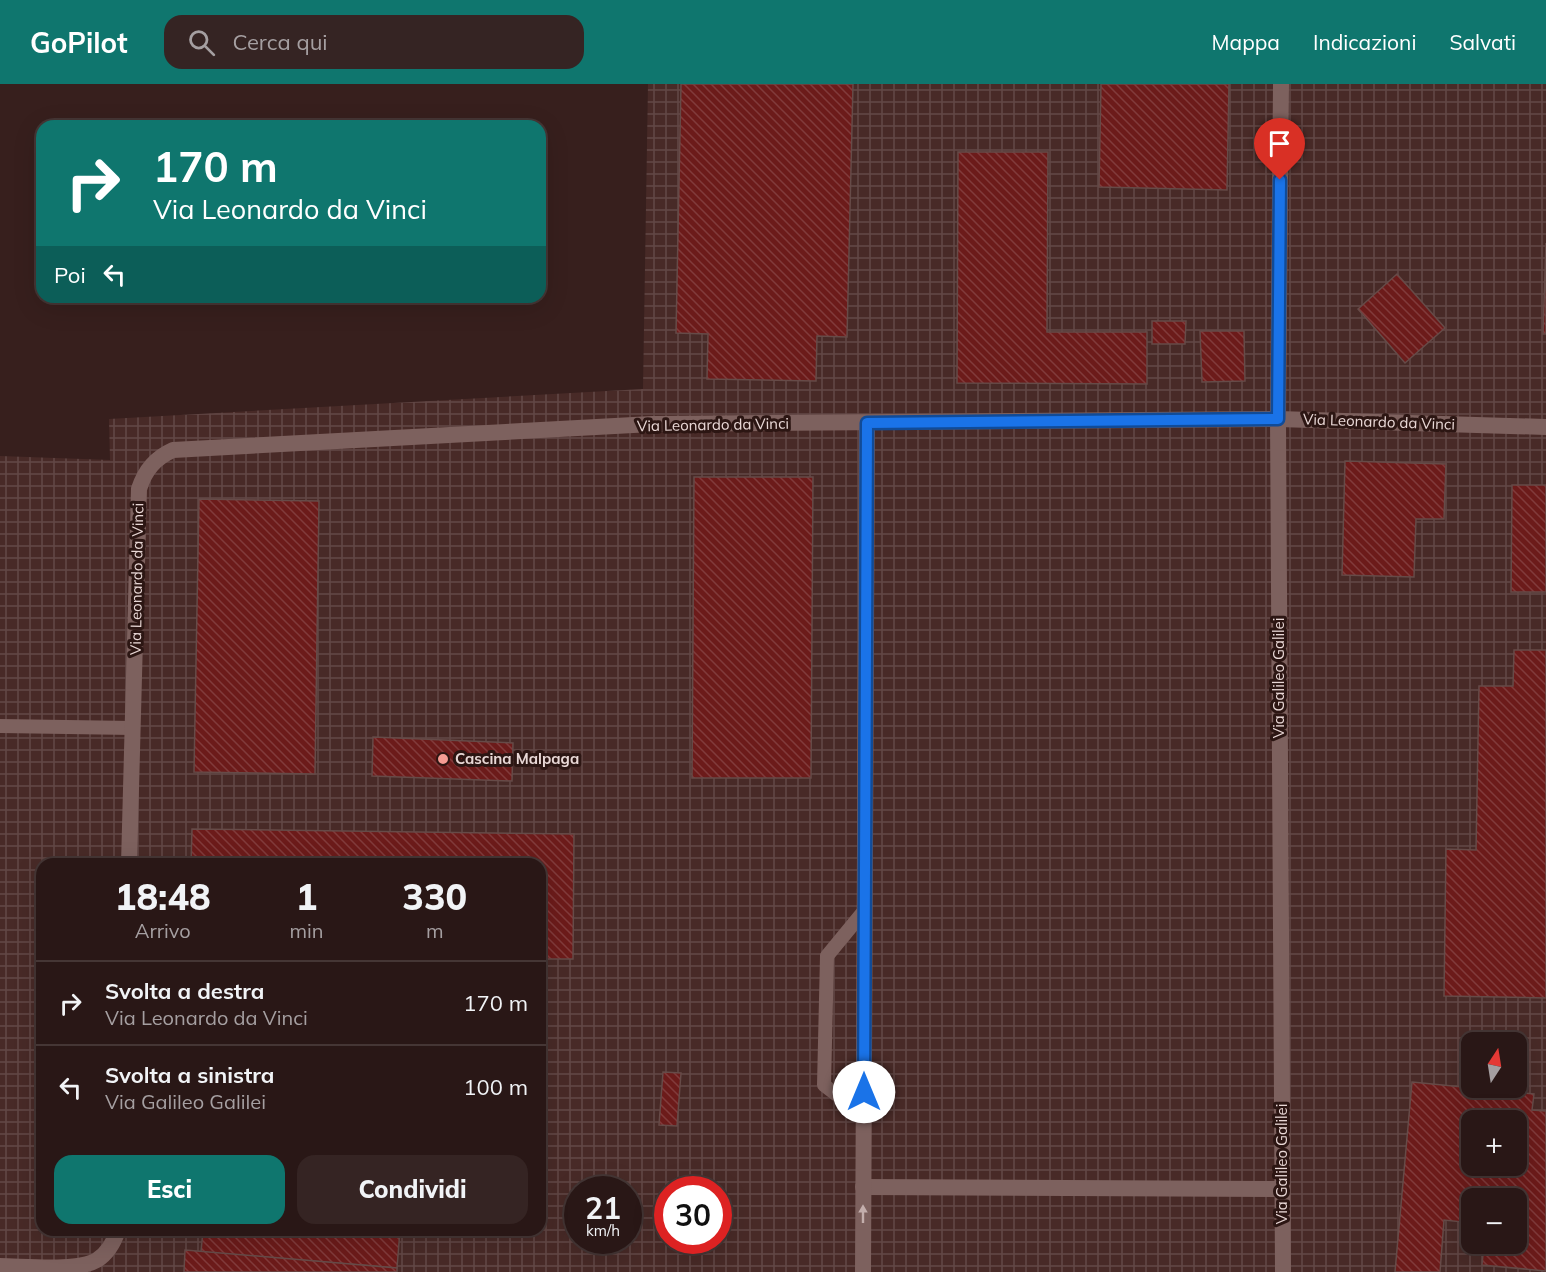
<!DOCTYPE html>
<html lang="it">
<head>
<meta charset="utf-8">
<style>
	body { margin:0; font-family:Mulish,sans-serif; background:#352423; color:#f1f3f6; height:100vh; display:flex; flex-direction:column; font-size:22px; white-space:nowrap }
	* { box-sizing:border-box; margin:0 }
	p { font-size:20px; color:#a59fa1 }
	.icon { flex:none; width:33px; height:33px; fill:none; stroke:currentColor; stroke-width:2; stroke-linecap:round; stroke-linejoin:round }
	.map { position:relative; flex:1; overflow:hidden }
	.panel { position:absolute; left:36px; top:774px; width:510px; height:378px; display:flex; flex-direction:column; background:#291716; border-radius:18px; box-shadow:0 6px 24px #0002,0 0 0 2px #453635 }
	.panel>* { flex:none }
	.hud { position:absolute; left:36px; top:36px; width:510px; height:183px; border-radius:18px; box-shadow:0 6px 24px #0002,0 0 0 2px #453635; background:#0f766e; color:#fff; overflow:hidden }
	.needle { width:39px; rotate:12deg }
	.tools { position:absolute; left:1461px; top:948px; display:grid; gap:12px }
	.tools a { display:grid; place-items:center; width:66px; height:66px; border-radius:12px; background:#291716; box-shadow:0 6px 24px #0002,0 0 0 2px #453635; font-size:30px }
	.speed { position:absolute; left:564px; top:1092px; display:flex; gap:12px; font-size:30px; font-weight:700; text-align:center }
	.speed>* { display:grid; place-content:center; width:78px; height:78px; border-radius:50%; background:#291716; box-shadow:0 6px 24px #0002,0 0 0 2px #453635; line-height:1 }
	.speed small { font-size:15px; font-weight:400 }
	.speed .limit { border:9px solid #d22; background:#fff; color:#111 }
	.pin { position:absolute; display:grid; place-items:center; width:51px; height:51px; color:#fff; margin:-62px -26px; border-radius:50% 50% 50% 0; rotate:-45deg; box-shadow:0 0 6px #0007 }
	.pin .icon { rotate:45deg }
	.me { position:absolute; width:66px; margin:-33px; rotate:0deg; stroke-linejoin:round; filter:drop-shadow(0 0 4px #0008) }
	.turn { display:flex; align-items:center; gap:21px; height:126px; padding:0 18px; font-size:27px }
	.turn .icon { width:78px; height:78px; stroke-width:2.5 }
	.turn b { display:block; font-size:42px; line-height:51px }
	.then { display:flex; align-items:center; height:57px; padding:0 18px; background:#0003; gap:12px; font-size:22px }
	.eta { display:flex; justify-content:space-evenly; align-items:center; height:102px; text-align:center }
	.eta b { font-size:36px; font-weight:800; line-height:42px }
	.cta { display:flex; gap:12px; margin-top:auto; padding:12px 18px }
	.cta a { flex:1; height:69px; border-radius:18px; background:#0f766e; color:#fff; font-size:24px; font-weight:800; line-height:69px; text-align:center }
	.cta a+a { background:#352423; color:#f1f3f6 }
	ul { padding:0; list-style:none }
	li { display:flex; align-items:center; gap:18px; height:84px; padding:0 18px; border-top:2px solid #453635 }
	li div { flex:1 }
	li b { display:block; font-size:22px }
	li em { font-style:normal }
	header { display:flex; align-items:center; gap:36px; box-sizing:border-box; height:84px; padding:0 30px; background:#0f766e; color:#fff }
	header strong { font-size:28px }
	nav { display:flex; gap:33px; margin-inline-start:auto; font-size:21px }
	.search { width:420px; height:54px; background:#352423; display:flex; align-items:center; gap:15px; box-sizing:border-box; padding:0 21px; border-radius:18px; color:#a59fa1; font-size:22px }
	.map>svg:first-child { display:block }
</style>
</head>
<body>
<header>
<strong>GoPilot</strong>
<div class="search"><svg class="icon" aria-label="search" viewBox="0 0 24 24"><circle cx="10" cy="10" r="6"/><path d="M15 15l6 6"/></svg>Cerca qui</div>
<nav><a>Mappa</a><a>Indicazioni</a><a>Salvati</a></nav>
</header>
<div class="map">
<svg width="1546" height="1188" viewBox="0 0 1546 1188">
	<defs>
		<pattern id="industrial-grid" width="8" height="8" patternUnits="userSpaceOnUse" patternTransform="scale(1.5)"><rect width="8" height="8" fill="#482a27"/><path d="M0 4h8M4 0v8" fill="none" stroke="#624846"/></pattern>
		<pattern id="building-back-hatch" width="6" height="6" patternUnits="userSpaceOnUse" patternTransform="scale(1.5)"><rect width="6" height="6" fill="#6c1b1a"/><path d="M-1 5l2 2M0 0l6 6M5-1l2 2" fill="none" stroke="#813b3b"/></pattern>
	</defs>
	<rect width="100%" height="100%" fill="#371f1d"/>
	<path fill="url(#industrial-grid)" fill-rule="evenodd" d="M648 0H1546V1188H0V372L110 376 109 335 643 305ZM42 780H540V1146H42ZM1472 958H1516V1004H1472ZM1472 1036H1516V1082H1472ZM578 1106H628V1156H578ZM668 1106H718V1156H668ZM1472 1114H1516V1160H1472Z"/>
	<g fill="url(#building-back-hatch)" stroke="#664b48" stroke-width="1.5" fill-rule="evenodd">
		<path d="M681 0H853L847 253 817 252 816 297 707 295 708 250 676 249Z"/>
		<path d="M1101 0H1229L1227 106 1099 103Z"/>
		<path d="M958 68H1048L1047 248H1147V300L957 299Z"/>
		<path d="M1546 159V250H1543Z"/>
		<path d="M1397 190 1445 244 1405 279 1358 225Z"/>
		<path d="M1152 237H1186L1185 260H1152Z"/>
		<path d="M1200 247H1244L1245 297 1202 298Z"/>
		<path d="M1345 377 1446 380 1444 435H1416L1414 493 1342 491Z"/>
		<path d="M694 393H813L811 694H692Z"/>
		<path d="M1512 401H1546V508H1511Z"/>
		<path d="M199 415 319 417 315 690 194 688Z"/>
		<path d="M1514 566H1546V914L1444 912 1446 765 1476 766 1479 602H1513Z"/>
		<path d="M373 653 513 659 512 697 372 692Z"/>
		<path d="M192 745 574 750 573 875H540V780H191Z"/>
		<path d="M663 988 681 989 677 1042 659 1041Z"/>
		<path d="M1412 998 1534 1010 1532 1026 1546 1027V1187L1482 1181 1484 1160H1516V1114H1472V1139L1444 1136 1440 1188H1395ZM1472 1036H1516V1082H1472Z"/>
		<path d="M203 1146H400L397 1184 201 1168Z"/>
		<path d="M185 1166 397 1184V1188H184Z"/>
	</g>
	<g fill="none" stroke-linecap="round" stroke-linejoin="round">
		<g stroke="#7d615e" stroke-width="14">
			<path d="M0 642 133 644"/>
			<path d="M863 1031 824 1001 827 872 864 827"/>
		</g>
		<g stroke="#7d615e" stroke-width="16">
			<path d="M1281 0 1278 335 1283 1188"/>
			<path d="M129 780 139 405C145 386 155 374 173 366L652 340 1278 335 1546 343"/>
			<path d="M863 1103 1282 1105"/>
			<path d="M0 1182C24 1182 77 1188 97 1176 108 1169 114 1158 118 1146"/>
			<path d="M863 1188 867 339"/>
		</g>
	</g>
	<defs><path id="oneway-solid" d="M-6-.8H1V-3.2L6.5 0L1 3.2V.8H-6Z" transform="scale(1.5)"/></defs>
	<use fill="#c3aeac" href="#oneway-solid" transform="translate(863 1130) rotate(-90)"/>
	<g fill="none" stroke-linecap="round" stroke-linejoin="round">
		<defs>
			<path id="route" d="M864 1008 867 339 1278 335 1280 96"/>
		</defs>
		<use href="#route" stroke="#114b97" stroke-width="15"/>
		<use href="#route" stroke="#1a73e8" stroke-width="10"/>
	</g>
	<circle fill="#f59c93" stroke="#2c1613" stroke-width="2" cx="443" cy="675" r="6"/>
	<g text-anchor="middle" stroke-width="6" stroke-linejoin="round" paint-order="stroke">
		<g font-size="15" fill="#e9d8d6" stroke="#2c1613">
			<text transform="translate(1379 338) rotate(2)" y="5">Via Leonardo da Vinci</text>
			<text transform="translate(713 341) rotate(-1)" y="5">Via Leonardo da Vinci</text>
			<text transform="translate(137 495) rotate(-89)" y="5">Via Leonardo da Vinci</text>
			<text transform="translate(1279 594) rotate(-90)" y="5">Via Galileo Galilei</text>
			<text transform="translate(1282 1080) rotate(-90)" y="5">Via Galileo Galilei</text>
		</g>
		<g font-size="15" font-weight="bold" fill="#e9d8d6" stroke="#2c1613" text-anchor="start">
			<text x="455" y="680">Cascina Malpaga</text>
		</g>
	</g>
</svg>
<div class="tools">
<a><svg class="needle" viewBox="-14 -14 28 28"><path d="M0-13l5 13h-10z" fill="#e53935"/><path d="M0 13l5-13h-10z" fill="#a59fa1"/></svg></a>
<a>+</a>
<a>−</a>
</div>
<div class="speed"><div>21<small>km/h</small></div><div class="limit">30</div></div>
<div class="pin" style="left:1280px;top:96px;background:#d93025"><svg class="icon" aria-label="arrive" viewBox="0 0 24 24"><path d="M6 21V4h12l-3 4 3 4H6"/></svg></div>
<svg class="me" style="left:864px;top:1008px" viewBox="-20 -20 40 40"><circle r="19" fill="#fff"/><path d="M0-13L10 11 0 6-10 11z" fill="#1a73e8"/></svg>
<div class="hud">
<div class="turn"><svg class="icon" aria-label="right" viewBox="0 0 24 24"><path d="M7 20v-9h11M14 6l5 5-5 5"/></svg><div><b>170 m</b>Via Leonardo da Vinci</div></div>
<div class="then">Poi<svg class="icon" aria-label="left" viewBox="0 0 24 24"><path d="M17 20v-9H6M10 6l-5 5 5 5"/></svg></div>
</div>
<section class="panel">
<div class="eta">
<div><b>18:48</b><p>Arrivo</p></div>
<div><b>1</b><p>min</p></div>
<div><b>330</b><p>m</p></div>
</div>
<ul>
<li><svg class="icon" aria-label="right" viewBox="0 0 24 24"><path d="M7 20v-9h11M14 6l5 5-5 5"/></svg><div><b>Svolta a destra</b><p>Via Leonardo da Vinci</p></div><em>170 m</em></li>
<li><svg class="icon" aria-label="left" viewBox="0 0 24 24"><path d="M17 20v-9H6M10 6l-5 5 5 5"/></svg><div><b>Svolta a sinistra</b><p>Via Galileo Galilei</p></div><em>100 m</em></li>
</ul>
<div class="cta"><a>Esci</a><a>Condividi</a></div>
</section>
</div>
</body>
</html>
